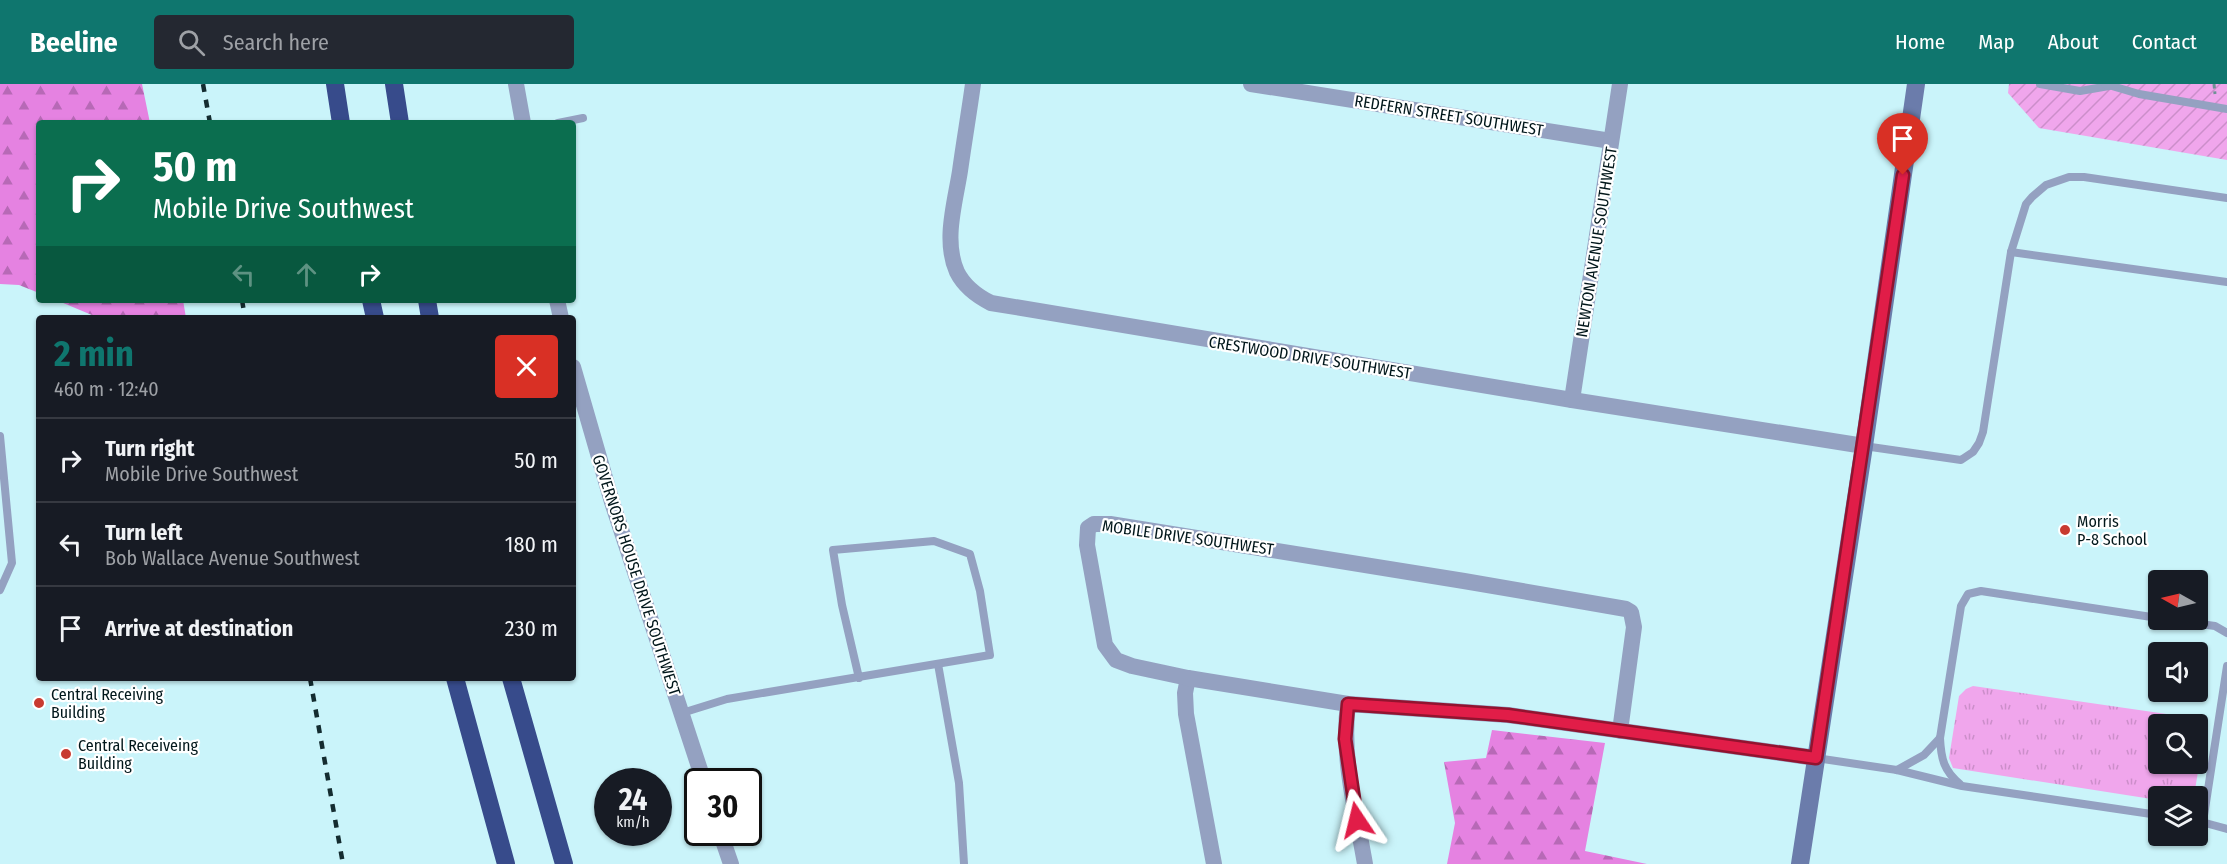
<!DOCTYPE html>
<html lang="en">
<head>
<meta charset="utf-8">
<style>
	body { margin:0; font-family:"Fira Sans Condensed",sans-serif; background:#242831; color:#f1f3f6; height:100vh; display:flex; flex-direction:column; font-size:22px; white-space:nowrap }
	* { box-sizing:border-box; margin:0 }
	p { font-size:20px; color:#9ea1a6 }
	.icon { flex:none; width:33px; height:33px; fill:none; stroke:currentColor; stroke-width:2; stroke-linecap:round; stroke-linejoin:round }
	.map { position:relative; flex:1; overflow:hidden }
	.side { position:absolute; left:36px; top:231px; width:540px; height:366px; display:flex; flex-direction:column; background:#171b24; border-radius:6px; box-shadow:0 2px 4px #0004 }
	.side>* { flex:none }
	.top-card { position:absolute; left:36px; top:36px; width:540px; height:183px; border-radius:6px; box-shadow:0 2px 4px #0004; background:#0b6e4f; color:#fff; overflow:hidden }
	.needle { width:39px; rotate:278deg }
	.buttons { position:absolute; left:2148px; top:486px; display:grid; gap:12px }
	.buttons a { display:grid; place-items:center; width:60px; height:60px; border-radius:6px; background:#171b24; box-shadow:0 2px 4px #0004; font-size:30px }
	.speed { position:absolute; left:594px; top:684px; display:flex; gap:12px; font-size:30px; font-weight:700; text-align:center }
	.speed>* { display:grid; place-content:center; width:78px; height:78px; border-radius:50%; background:#171b24; box-shadow:0 2px 4px #0004; line-height:1 }
	.speed small { font-size:15px; font-weight:400 }
	.speed .limit { border:3px solid #111; border-radius:9px; background:#fff; color:#111 }
	.pin { position:absolute; display:grid; place-items:center; width:51px; height:51px; color:#fff; margin:-62px -26px; border-radius:50% 50% 50% 0; rotate:-45deg; box-shadow:0 0 6px #0007 }
	.pin .icon { rotate:45deg }
	.me { position:absolute; width:66px; margin:-33px; rotate:350deg; stroke-linejoin:round; filter:drop-shadow(0 0 4px #0008) }
	.turn { display:flex; align-items:center; gap:21px; height:126px; padding:0 18px; font-size:27px }
	.turn .icon { width:78px; height:78px; stroke-width:2.5 }
	.turn b { display:block; font-size:42px; line-height:51px }
	.lanes { display:flex; align-items:center; height:57px; padding:0 18px; background:#0003; justify-content:center; gap:30px; direction:ltr }
	.lanes .off { opacity:.35 }
	.round { display:grid; place-items:center; flex:none; width:63px; height:63px; border-radius:6px; background:#242831 }
	.headline { display:flex; align-items:center; justify-content:space-between; height:102px; padding:0 18px }
	h1 { font-size:36px; font-weight:700; line-height:45px; color:#0f766e }
	ul { padding:0; list-style:none }
	li { display:flex; align-items:center; gap:18px; height:84px; padding:0 18px; border-top:2px solid #363941 }
	li div { flex:1 }
	li b { display:block; font-size:22px }
	li em { font-style:normal }
	header { display:flex; align-items:center; gap:36px; box-sizing:border-box; height:84px; padding:0 30px; background:#0f766e; color:#fff }
	header strong { font-size:28px }
	nav { display:flex; gap:33px; margin-inline-start:auto; font-size:21px }
	.search { width:420px; height:54px; background:#242831; display:flex; align-items:center; gap:15px; box-sizing:border-box; padding:0 21px; border-radius:6px; color:#9ea1a6; font-size:22px }
	.map>svg:first-child { display:block }
</style>
</head>
<body>
<header>
<strong>Beeline</strong>
<div class="search"><svg class="icon" aria-label="search" viewBox="0 0 24 24"><circle cx="10" cy="10" r="6"/><path d="M15 15l6 6"/></svg>Search here</div>
<nav><a>Home</a><a>Map</a><a>About</a><a>Contact</a></nav>
</header>
<div class="map">
<svg width="2227" height="780" viewBox="0 0 2227 780">
	<defs>
		<pattern id="grass-tufts" width="24" height="20" patternUnits="userSpaceOnUse" patternTransform="scale(1.5)"><rect width="24" height="20" fill="#f0a6ec"/><path d="M3 7l-1-3M5 7V3M7 7l1-3M15 17l-1-3M17 17v-4M19 17l1-3" fill="none" stroke="#cc8eca"/></pattern>
		<pattern id="forest-firs" width="22" height="20" patternUnits="userSpaceOnUse" patternTransform="scale(1.5)"><rect width="22" height="20" fill="#e582e1"/><path d="M5 1l3.5 6h-7zM16 11l3.5 6h-7z" fill="#b769b6"/></pattern>
		<pattern id="garden-furrows" width="10" height="10" patternUnits="userSpaceOnUse" patternTransform="scale(1.5)"><rect width="10" height="10" fill="#f0a6ec"/><path d="M-1 1l2-2M0 10L10 0M9 11l2-2" fill="none" stroke="#cc8eca"/></pattern>
	</defs>
	<rect width="100%" height="100%" fill="#caf4fa"/>
	<path fill="url(#grass-tufts)" fill-rule="evenodd" d="M1973 602 2201 635 2204 640 2205 645 2194 712H2158V716L1953 684 1949 674 1959 612 1966 605ZM2158 640H2198V680H2158Z"/>
	<g fill="url(#forest-firs)">
		<path d="M0 0H142L150 39H39V209L19 201 0 200Z"/>
		<path d="M56 216H183L186 234H99Z"/>
		<path d="M1492 646 1605 659 1585 767 1647 780H1447L1455 739 1444 678 1486 674Z"/>
	</g>
	<path fill="url(#garden-furrows)" d="M2009 0H2227V76L2039 44 2008 9Z"/>
	<g fill="none" stroke-linecap="round" stroke-linejoin="round">
		<g stroke="#6f9095" stroke-width="3" stroke-dasharray="4.5 3" stroke-linecap="butt">
			<path d="M2214 0 2215 10"/>
			<path d="M691 708 698 728"/>
		</g>
		<g stroke="#94a1c1" stroke-width="8">
			<path d="M2040 0 2080 7 2109 2"/>
			<path d="M2105 0 2139 10 2227 25"/>
			<path d="M558 39 583 34"/>
			<path d="M2011 168 2227 198"/>
			<path d="M0 352 12 479 0 506"/>
			<path d="M1864 362 1961 376 1973 368 1979 359 1983 348 2011 168 2026 120 2032 113 2046 101 2069 93H2084L2227 114"/>
			<path d="M2171 536 2215 542 2227 549"/>
			<path d="M938 580 959 699 964 780"/>
			<path d="M682 629 727 615 990 571 980 507 970 470 934 457 833 466 842 521 859 594"/>
			<path d="M1940 654C1941 675 1944 687 1960 700"/>
			<path d="M1816 674 1897 686 1962 702 2158 731"/>
			<path d="M1897 686 1924 671 1940 654 1961 522 1968 510 1981 507 2158 534"/>
			<path d="M2198 737 2227 745"/>
			<path d="M2203 738 2227 582"/>
		</g>
		<g stroke="#94a1c1" stroke-width="16">
			<path d="M516 0 523 39"/>
			<path d="M973 0C969 29 964 58 960 87 955 119 943 157 957 188 964 202 977 212 991 219L1572 316 1864 362"/>
			<path d="M1251 0 1611 57"/>
			<path d="M557 216 561 234"/>
			<path d="M573 283 612 418 704 698"/>
			<path d="M1572 316 1620 0"/>
			<path d="M1188 594 1185 609 1186 630 1214 780"/>
			<path d="M1348 620C1341 673 1356 727 1365 780"/>
			<path d="M1620 647 1634 543 1631 528 1626 525 1464 497 1110 440H1094L1088 444 1087 461 1105 561 1116 576 1132 582 1188 594 1348 620 1508 631 1816 674"/>
			<path d="M720 748 731 780"/>
		</g>
		<path stroke="#6b7cab" stroke-width="18" d="M1800 780 1864 362 1916 0"/>
		<g stroke="#374b8b" stroke-width="18">
			<path d="M335 0 341 39"/>
			<path d="M394 0 400 39"/>
			<path d="M371 216 375 234"/>
			<path d="M427 216 430 234"/>
			<path d="M455 594 506 780"/>
			<path d="M511 594 564 780"/>
		</g>
		<g stroke="#142c30" stroke-width="4.5" stroke-dasharray="8 8" stroke-linecap="butt">
			<path d="M203 0 210 39"/>
			<path d="M242 216 245 234"/>
			<path d="M310 594 343 780"/>
		</g>
	</g>
	<g fill="none" stroke-linecap="round" stroke-linejoin="round">
		<defs>
			<path id="route" d="M1357 736 1345 655 1348 620 1508 631 1816 674 1903 91"/>
		</defs>
		<use href="#route" stroke="#92132f" stroke-width="15"/>
		<use href="#route" stroke="#e11d48" stroke-width="10"/>
	</g>
	<g fill="#c83a30" stroke="#fff" stroke-width="2">
		<circle cx="2065" cy="446" r="6"/>
		<circle cx="39" cy="619" r="6"/>
		<circle cx="66" cy="670" r="6"/>
	</g>
	<g text-anchor="middle" stroke-width="4.5" stroke-linejoin="round" paint-order="stroke">
		<g font-size="16" fill="#00161a" stroke="#fff">
			<text transform="translate(1449 31) rotate(9)" y="6">REDFERN STREET SOUTHWEST</text>
			<text transform="translate(1596 158) rotate(-81)" y="6">NEWTON AVENUE SOUTHWEST</text>
			<text transform="translate(1310 273) rotate(9)" y="6">CRESTWOOD DRIVE SOUTHWEST</text>
			<text transform="translate(1188 453) rotate(8)" y="6">MOBILE DRIVE SOUTHWEST</text>
			<text transform="translate(637 491) rotate(72)" y="6">GOVERNORS HOUSE DRIVE SOUTHWEST</text>
		</g>
		<g font-size="16" fill="#00161a" stroke="#fff" text-anchor="start">
			<text x="2077" y="443">Morris<tspan x="2077" dy="18">P-8 School</tspan></text>
			<text x="51" y="616">Central Receiving<tspan x="51" dy="18">Building</tspan></text>
			<text x="78" y="667">Central Receiveing<tspan x="78" dy="18">Building</tspan></text>
		</g>
	</g>
</svg>
<div class="buttons">
<a><svg class="needle" viewBox="-14 -14 28 28"><path d="M0-13l5 13h-10z" fill="#e53935"/><path d="M0 13l5-13h-10z" fill="#9ea1a6"/></svg></a>
<a><svg class="icon" aria-label="sound" viewBox="0 0 24 24"><path d="M4 9h4l5-4v14l-5-4H4zM17 9q2 3 0 6"/></svg></a>
<a><svg class="icon" aria-label="search" viewBox="0 0 24 24"><circle cx="10" cy="10" r="6"/><path d="M15 15l6 6"/></svg></a>
<a><svg class="icon" aria-label="layers" viewBox="0 0 24 24"><path d="M12 4l9 5-9 5-9-5zM3 14l9 5 9-5"/></svg></a>
</div>
<div class="speed"><div>24<small>km/h</small></div><div class="limit">30</div></div>
<div class="pin" style="left:1903px;top:91px;background:#d93025"><svg class="icon" aria-label="arrive" viewBox="0 0 24 24"><path d="M6 21V4h12l-3 4 3 4H6"/></svg></div>
<svg class="me" style="left:1357px;top:736px" viewBox="-20 -20 40 40"><path d="M0-17L14 15 0 8-14 15z" fill="#e11d48" stroke="#fff" stroke-width="4"/></svg>
<div class="top-card">
<div class="turn"><svg class="icon" aria-label="right" viewBox="0 0 24 24"><path d="M7 20v-9h11M14 6l5 5-5 5"/></svg><div><b>50 m</b>Mobile Drive Southwest</div></div>
<div class="lanes"><svg class="icon off" aria-label="left" viewBox="0 0 24 24"><path d="M17 20v-9H6M10 6l-5 5 5 5"/></svg><svg class="icon off" aria-label="ahead" viewBox="0 0 24 24"><path d="M12 20V5M6 11l6-6 6 6"/></svg><svg class="icon" aria-label="right" viewBox="0 0 24 24"><path d="M7 20v-9h11M14 6l5 5-5 5"/></svg></div>
</div>
<section class="side">
<div class="headline"><div><h1>2 min</h1><p>460 m · 12:40</p></div><a class="round" style="background:#d93025;color:#fff"><svg class="icon" aria-label="close" viewBox="0 0 24 24"><path d="M6 6l12 12M18 6L6 18"/></svg></a></div>
<ul>
<li><svg class="icon" aria-label="right" viewBox="0 0 24 24"><path d="M7 20v-9h11M14 6l5 5-5 5"/></svg><div><b>Turn right</b><p>Mobile Drive Southwest</p></div><em>50 m</em></li>
<li><svg class="icon" aria-label="left" viewBox="0 0 24 24"><path d="M17 20v-9H6M10 6l-5 5 5 5"/></svg><div><b>Turn left</b><p>Bob Wallace Avenue Southwest</p></div><em>180 m</em></li>
<li><svg class="icon" aria-label="arrive" viewBox="0 0 24 24"><path d="M6 21V4h12l-3 4 3 4H6"/></svg><div><b>Arrive at destination</b></div><em>230 m</em></li>
</ul>
</section>
</div>
</body>
</html>
